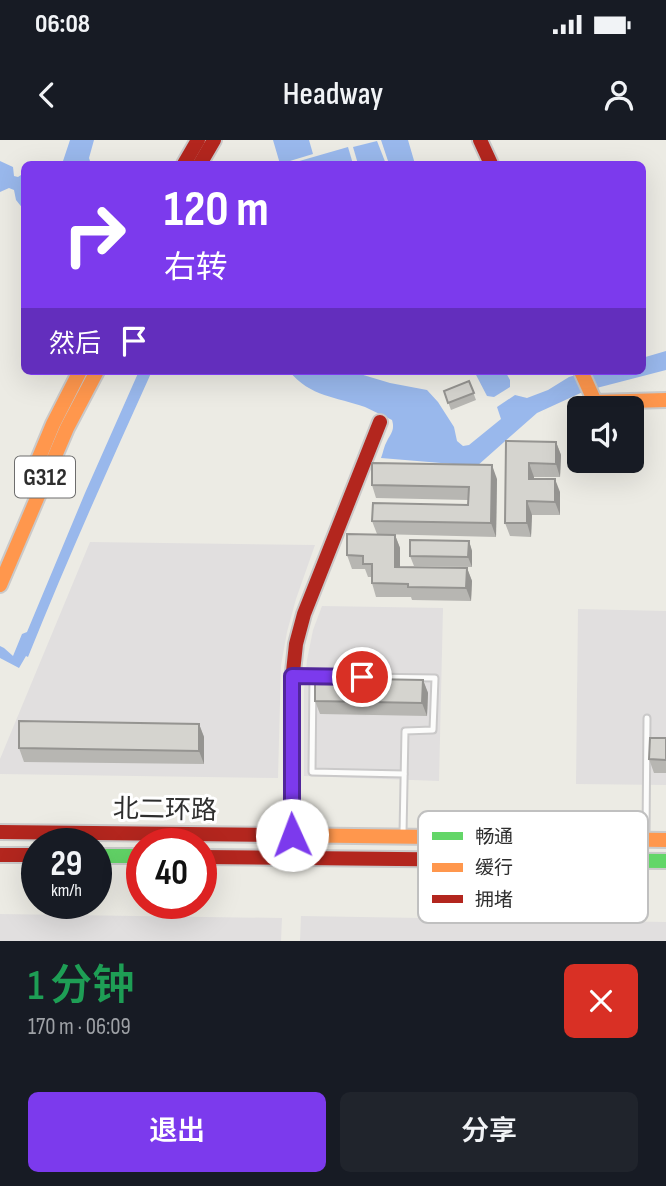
<!DOCTYPE html>
<html lang="zh">
<head>
<meta charset="utf-8">
<style>
	body { margin:0; font-family:"Sofia Sans Condensed","Noto Sans SC",sans-serif; background:#20242c; color:#f1f3f6; height:100vh; display:flex; flex-direction:column; font-size:26px; white-space:nowrap }
	* { box-sizing:border-box; margin:0 }
	p { font-size:23px; color:#9ea1a6 }
	.icon { flex:none; width:38px; height:38px; fill:none; stroke:currentColor; stroke-width:2; stroke-linecap:round; stroke-linejoin:round }
	.map { position:relative; height:801px; overflow:hidden }
	.panel { display:flex; flex-direction:column; background:#171b24; flex:1 }
	.panel>* { flex:none }
	.hud { position:absolute; left:21px; top:21px; width:625px; height:214px; border-radius:10px; box-shadow:0 7px 28px #0002; background:#7c3aed; color:#fff; overflow:hidden }
	.tools { position:absolute; left:567px; top:256px; display:grid; gap:14px }
	.tools a { display:grid; place-items:center; width:77px; height:77px; border-radius:10px; background:#171b24; box-shadow:0 7px 28px #0002; font-size:35px }
	.speed { position:absolute; left:21px; top:688px; display:flex; gap:14px; font-size:35px; font-weight:700; text-align:center }
	.speed>* { display:grid; place-content:center; width:91px; height:91px; border-radius:50%; background:#171b24; box-shadow:0 7px 28px #0002; line-height:1 }
	.speed small { font-size:18px; font-weight:400 }
	.speed .limit { border:10px solid #d22; background:#fff; color:#111 }
	.pin { position:absolute; display:grid; place-items:center; width:60px; height:60px; color:#fff; margin:-30px; border:4px solid #fff; border-radius:50%; box-shadow:0 2px 7px #0007 }
	.me { position:absolute; width:77px; margin:-38px; rotate:358deg; stroke-linejoin:round; filter:drop-shadow(0 0 5px #0008) }
	.turn { display:flex; align-items:center; gap:24px; height:147px; padding:0 28px; font-size:32px }
	.turn .icon { width:91px; height:91px; stroke-width:2.5 }
	.turn b { display:block; font-size:49px; line-height:60px }
	.then { display:flex; align-items:center; height:66px; padding:0 28px; background:#0003; gap:14px; font-size:26px }
	.round { display:grid; place-items:center; flex:none; width:74px; height:74px; border-radius:10px; background:#20242c }
	.headline { display:flex; align-items:center; justify-content:space-between; height:119px; padding:0 28px }
	h1 { font-size:42px; font-weight:600; line-height:52px; color:#1e9e55 }
	.primary-button { display:flex; gap:14px; margin-top:auto; padding:14px 28px }
	.primary-button a { flex:1; height:80px; border-radius:10px; background:#7c3aed; color:#fff; font-size:28px; font-weight:600; line-height:80px; text-align:center }
	.primary-button a+a { background:#20242c; color:#f1f3f6 }
	.status { display:flex; justify-content:space-between; align-items:center; height:49px; padding:0 35px; background:#171b24; direction:ltr }
	.status svg { height:19px; fill:currentColor }
	header { display:flex; justify-content:space-between; align-items:center; height:91px; padding:0 28px; background:#171b24; font-size:32px; font-weight:600 }
	.map>svg:first-child { display:block }
</style>
</head>
<body>
<div class="status"><b>06:08</b><svg viewBox="0 0 49 12"><path d="M0 12V9h3v3zM5 12V6h3v6zM10 12V3h3v9zM15 12V0h3v12zM26 1h20v11H26zM47 4h2v5h-2z"/></svg></div>
<header><svg class="icon" aria-label="back" viewBox="0 0 24 24"><path d="M15 5l-7 7 7 7"/></svg>Headway<svg class="icon" aria-label="person" viewBox="0 0 24 24"><circle cx="12" cy="8" r="4"/><path d="M4 21q1-7 8-7t8 7"/></svg></header>
<div class="map">
<svg width="666" height="801" viewBox="0 0 666 801">
	<rect width="100%" height="100%" fill="#ecebe4"/>
	<g fill="#e1dfdf">
		<path d="M90 402 315 405 296 459 287 492 281 525 278 638 0 634V619Z"/>
		<path d="M322 466 443 468 439 641 304 636V550L307 520 313 490Z"/>
		<path d="M578 469 666 471V645L576 644Z"/>
		<path d="M0 774 282 778 281 801H0Z"/>
		<path d="M301 776 666 782V801H300Z"/>
	</g>
	<g fill="#99b8ec">
		<path d="M70 0H94L89 18 91 24H62Z"/>
		<path d="M273 0H309L313 14 280 24Z"/>
		<path d="M381 0H408L415 24H389Z"/>
		<path d="M377 1 386 24H358L353 7Z"/>
		<path d="M348 7 353 24H289Z"/>
		<path d="M0 21 13 27 14 36 18 37 24 33V70L16 60 14 50 9 48 0 52Z"/>
		<path d="M666 211V230L585 251 537 273 477 326 381 318C383 313 384 306 387 301 391 293 395 290 392 280 383 276 374 271 365 267 337 257 310 257 289 231H350L390 243 427 250 438 262 454 287 457 301 463 306 469 305 501 279 497 267 515 255 527 258 548 250 569 237 590 231H642V218Z"/>
		<path d="M139 231H152C109 326 67 420 28 517L26 516 19 528 0 518V506L4 508 13 516 22 494 27 492 85 353Z"/>
		<path d="M474 231H505L510 240V247L494 257 487 256Z"/>
	</g>
	<g fill="none" stroke-linecap="round" stroke-linejoin="round">
		<defs>
			<g id="lane">
				<path d="M295 536 435 538 433 590 405 591 403 694"/>
				<path d="M313 536 312 632 404 634"/>
				<path d="M646 696 647 578"/>
			</g>
			<g id="fast">
				<path d="M96 716H142"/>
				<path d="M493 720 666 721"/>
			</g>
			<g id="slow">
				<path d="M581 231 595 262 666 260"/>
				<path d="M33 332 53 284 80 231"/>
				<path d="M0 445 67 288 97 231"/>
				<path d="M278 695 666 700"/>
			</g>
			<g id="jam">
				<path d="M480 0 491 24"/>
				<path d="M184 24 198 0"/>
				<path d="M200 24 214 0"/>
				<path d="M0 692 278 695"/>
				<path d="M0 715H37"/>
				<path d="M201 717 493 720"/>
				<path d="M292 718V541L296 504 304 474 380 282"/>
			</g>
		</defs>
		<use href="#lane" stroke="#cac9c9" stroke-width="9"/>
		<use href="#fast" stroke="#cac9c9" stroke-width="18"/>
		<use href="#slow" stroke="#cac9c9" stroke-width="18"/>
		<use href="#jam" stroke="#cac9c9" stroke-width="18"/>
		<use href="#lane" stroke="#fcfcfb" stroke-width="5"/>
		<use href="#fast" stroke="#63d668" stroke-width="14"/>
		<use href="#slow" stroke="#ff974d" stroke-width="14"/>
		<use href="#jam" stroke="#b3261e" stroke-width="14"/>
	</g>
	<g fill="#b7b6b2">
		<path d="M469 241 476 260 451 270 444 251Z"/>
		<path d="M506 301 556 302 561 315 560 337H534V339L560 352V375H532L531 397 510 396 505 383Z"/>
		<path d="M497 339 496 397 377 394 372 381 468 365V360L376 358 372 345Z"/>
		<path d="M395 395 400 408V427L467 428 472 441 471 461 412 460 411 457H376L372 443V437H368L365 429H352L347 415Z"/>
		<path d="M469 401 472 411V427L414 426 410 416Z"/>
		<path d="M423 540 428 553 427 576 320 574 315 561Z"/>
		<path d="M199 584 204 597V624L24 622 19 608Z"/>
		<path d="M666 598V633H654L649 619Z"/>
	</g>
	<g fill="#959491">
		<path d="M556 302 561 315 560 337 556 324Z"/>
		<path d="M529 323 534 337V352L529 339Z"/>
		<path d="M492 325 497 339 496 397 491 383Z"/>
		<path d="M555 339 560 352V375L555 362Z"/>
		<path d="M527 361 532 375 531 397 527 383Z"/>
		<path d="M395 395 400 408V440L395 427Z"/>
		<path d="M469 401 472 411V427L468 417Z"/>
		<path d="M467 428 472 441 471 461 466 448Z"/>
		<path d="M423 540 428 553 427 576 422 563Z"/>
		<path d="M199 584 204 597V624L199 611Z"/>
	</g>
	<g fill="#d5d4cf" stroke="#959491" stroke-width="2">
		<path d="M469 241 474 253 448 263 444 251Z"/>
		<path d="M506 301 556 302V324L529 323V339H555V362L527 361V383H505Z"/>
		<path d="M372 323 492 325 491 383 372 381 373 363 468 365 469 347 372 345Z"/>
		<path d="M347 394 395 395V427L467 428 466 448 408 447V444L372 443V424H363V416L347 415Z"/>
		<path d="M410 400 469 401 468 417 410 416Z"/>
		<path d="M315 538 423 540 422 563 315 561Z"/>
		<path d="M19 581 199 584V611L19 608Z"/>
		<path d="M650 598H666V620L649 619Z"/>
	</g>
	<g fill="none" stroke-linecap="round" stroke-linejoin="round">
		<defs>
			<path id="route" d="M292 695V536L362 537"/>
		</defs>
		<use href="#route" stroke="#51269a" stroke-width="18"/>
		<use href="#route" stroke="#7c3aed" stroke-width="12"/>
	</g>
	<g text-anchor="middle" stroke-width="6" stroke-linejoin="round" paint-order="stroke">
		<rect fill="#fff" stroke="#6d6d6d" stroke-width="2" x="15" y="316.5" width="60" height="41" rx="5"/>
		<g font-size="24" font-weight="bold" fill="#2e2e2e">
			<text x="45" y="345">G312</text>
		</g>
		<g font-size="26" fill="#2e2e2e" stroke="#fff">
			<text transform="translate(165 669) rotate(1)" y="9">北二环路</text>
		</g>
	</g>
	<rect x="418" y="671" width="230" height="112" rx="10" fill="#fff" stroke="#c0c0c0" stroke-width="2"/>
	<rect x="432" y="692" width="31" height="8" fill="#63d668"/>
	<rect x="432" y="723" width="31" height="9" fill="#ff974d"/>
	<rect x="432" y="755" width="31" height="8" fill="#b3261e"/>
	<g font-size="19" fill="#2e2e2e">
		<text x="475" y="703">畅通</text>
		<text x="475" y="734">缓行</text>
		<text x="475" y="766">拥堵</text>
	</g>
</svg>
<div class="tools">
<a><svg class="icon" aria-label="sound" viewBox="0 0 24 24"><path d="M4 9h4l5-4v14l-5-4H4zM17 9q2 3 0 6"/></svg></a>
</div>
<div class="speed"><div>29<small>km/h</small></div><div class="limit">40</div></div>
<div class="pin" style="left:362px;top:537px;background:#d93025"><svg class="icon" aria-label="arrive" viewBox="0 0 24 24"><path d="M6 21V4h12l-3 4 3 4H6"/></svg></div>
<svg class="me" style="left:292px;top:695px" viewBox="-20 -20 40 40"><circle r="19" fill="#fff"/><path d="M0-13L10 11 0 6-10 11z" fill="#7c3aed"/></svg>
<div class="hud">
<div class="turn"><svg class="icon" aria-label="right" viewBox="0 0 24 24"><path d="M7 20v-9h11M14 6l5 5-5 5"/></svg><div><b>120 m</b>右转</div></div>
<div class="then">然后<svg class="icon" aria-label="arrive" viewBox="0 0 24 24"><path d="M6 21V4h12l-3 4 3 4H6"/></svg></div>
</div>
</div>
<section class="panel">
<div class="headline"><div><h1>1 分钟</h1><p>170 m · 06:09</p></div><a class="round" style="background:#d93025;color:#fff"><svg class="icon" aria-label="close" viewBox="0 0 24 24"><path d="M6 6l12 12M18 6L6 18"/></svg></a></div>
<div class="primary-button"><a>退出</a><a>分享</a></div>
</section>
</body>
</html>
